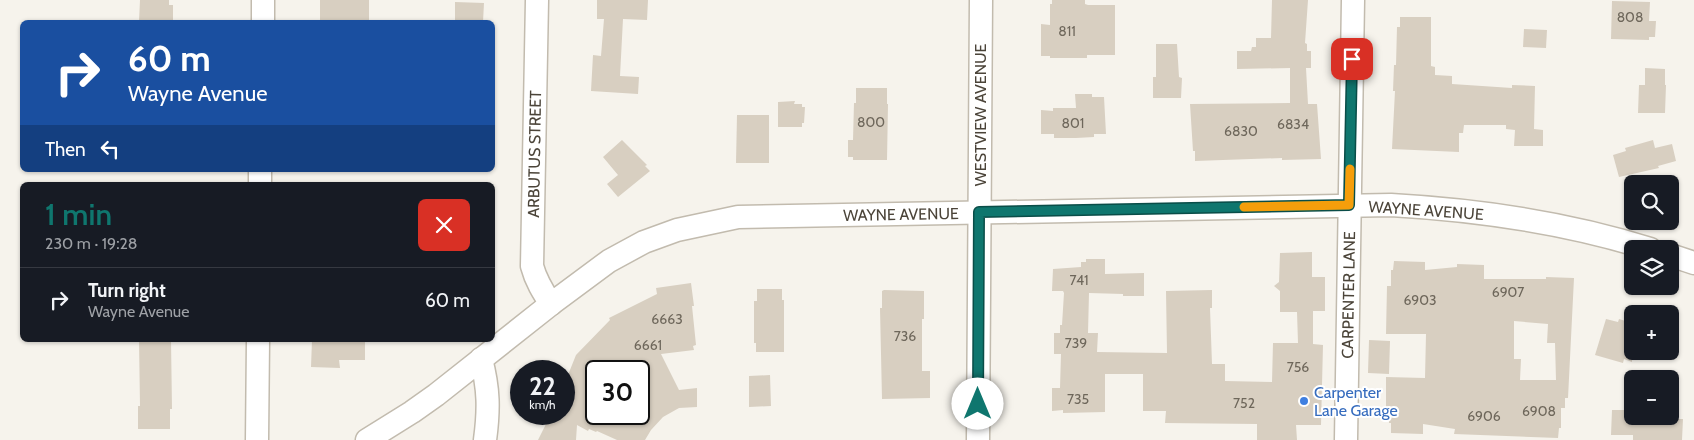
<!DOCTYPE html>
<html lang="en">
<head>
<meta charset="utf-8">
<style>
	body { margin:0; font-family:Cabin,sans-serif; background:#242831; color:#f1f3f6; height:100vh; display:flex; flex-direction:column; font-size:19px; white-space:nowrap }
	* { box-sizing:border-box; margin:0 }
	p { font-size:16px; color:#9ea1a6 }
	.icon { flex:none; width:28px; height:28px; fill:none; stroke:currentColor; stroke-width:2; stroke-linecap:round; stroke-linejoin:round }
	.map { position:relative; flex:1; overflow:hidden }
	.panel { position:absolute; left:20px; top:182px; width:475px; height:160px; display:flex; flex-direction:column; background:#171b24; border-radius:8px; box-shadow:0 1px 4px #0004 }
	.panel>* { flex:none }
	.top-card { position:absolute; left:20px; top:20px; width:475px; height:152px; border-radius:8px; box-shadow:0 1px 4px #0004; background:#1a4fa0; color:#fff; overflow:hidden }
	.controls { position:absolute; left:1624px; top:175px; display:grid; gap:10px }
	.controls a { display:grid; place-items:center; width:55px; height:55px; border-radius:8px; background:#171b24; box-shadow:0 1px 4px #0004; font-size:25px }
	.speed { position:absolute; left:510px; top:360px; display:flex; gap:10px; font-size:25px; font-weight:700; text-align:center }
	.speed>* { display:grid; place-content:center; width:65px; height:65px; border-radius:50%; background:#171b24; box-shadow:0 1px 4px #0004; line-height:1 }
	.speed small { font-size:12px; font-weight:400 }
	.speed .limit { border:2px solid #111; border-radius:8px; background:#fff; color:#111 }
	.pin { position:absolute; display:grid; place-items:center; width:42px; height:42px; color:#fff; margin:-21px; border-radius:10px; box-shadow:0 2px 8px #0006 }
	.me { position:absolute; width:55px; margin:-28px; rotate:0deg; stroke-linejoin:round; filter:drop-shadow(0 0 4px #0008) }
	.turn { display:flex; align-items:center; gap:18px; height:105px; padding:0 25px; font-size:22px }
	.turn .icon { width:65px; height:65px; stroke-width:2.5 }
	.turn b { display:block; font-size:35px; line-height:42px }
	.then { display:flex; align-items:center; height:48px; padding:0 25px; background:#0003; gap:10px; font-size:19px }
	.round { display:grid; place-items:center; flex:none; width:52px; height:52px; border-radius:8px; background:#242831 }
	.head { display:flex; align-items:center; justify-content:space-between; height:85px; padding:0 25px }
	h1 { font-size:30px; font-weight:600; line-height:38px; color:#0f766e }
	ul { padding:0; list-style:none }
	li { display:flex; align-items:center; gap:15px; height:65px; padding:0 25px; border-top:1px solid #363941 }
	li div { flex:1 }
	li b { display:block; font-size:19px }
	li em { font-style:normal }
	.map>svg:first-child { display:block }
</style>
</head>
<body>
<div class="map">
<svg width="1694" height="440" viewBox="0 0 1694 440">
	<rect width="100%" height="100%" fill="#f6f3ec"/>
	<g fill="#d8cfc1" fill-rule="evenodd">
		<path d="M140 0H169V5H173V22H139Z"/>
		<rect x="320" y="0" width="49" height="21"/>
		<path d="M597 0H648L647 20 623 19 620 76 639 77 638 94 591 91 593 55 601 56 604 19H597Z"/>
		<path d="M1052 0H1085V4L1088 5H1115V55H1087V58H1050V56H1041V24L1050 25V4H1052Z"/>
		<path d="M1272 0H1308L1305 43 1307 44V51H1311V68H1306L1308 104H1317L1321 159 1282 160V158L1195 161V151H1193L1190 104 1290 103V68L1237 69V51H1251L1252 47H1256V38H1271Z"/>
		<path d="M1612 1 1650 2 1649 21H1656L1655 37H1649V40L1611 39Z"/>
		<path d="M455 2 484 3 483 22H455Z"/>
		<path d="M1400 17H1431V66L1435 67V75L1452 76V84L1512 88V85L1535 86 1534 129 1543 130V146H1514L1515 130 1506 129V125H1464L1463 133H1459V152L1392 149 1395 91H1393L1394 65H1396L1397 27H1400Z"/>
		<path d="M1524 29 1547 30 1546 48 1523 47Z"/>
		<path d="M1156 44H1177L1179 77 1182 78 1181 98H1153V77H1156Z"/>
		<path d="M1645 68 1665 69V85H1666L1665 113H1638L1639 85H1645Z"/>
		<path d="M856 88H887V104H888L887 160H853V157H848V140H853L854 103H856Z"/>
		<path d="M1075 94H1092V97H1104L1106 134H1094V137L1076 138H1054V134H1041V110L1053 111V108H1076Z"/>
		<path d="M795 101 794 104H802V107H805L804 123H802V127H778V102Z"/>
		<path d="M737 115H769V163H736Z"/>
		<path d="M622 140 647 165 645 166 650 171 618 197 607 184 618 175 603 157Z"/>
		<path d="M1653 140 1655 148 1672 144 1676 161 1658 166 1659 168 1619 177 1613 155 1626 151 1625 148Z"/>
		<path d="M1312 252V277H1325V311H1313V344L1323 345 1321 425H1296L1297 440H1257V424L1165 423 1166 411H1143V374H1105V412L1063 413V410L1052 411V388H1060L1061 354H1054V333H1060V325H1062L1064 293 1063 291H1052L1053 269 1081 267V262H1086V259H1105V274L1144 273V296H1123V294L1089 293 1088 333H1098L1097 352 1167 353 1166 291 1212 290V308H1210L1212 364H1225V381L1272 382 1273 343H1298L1297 312H1280V291L1274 286 1279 282 1280 253Z"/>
		<path d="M1394 261 1425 262V270L1457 267V264L1484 265V279H1546V277L1574 278 1568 398H1565V408H1561V428H1559L1558 438 1454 434 1455 429 1423 424V434L1391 433V423H1389V407H1386V377L1425 378 1426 334H1386L1387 286H1391V270H1393ZM1514 321 1548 324 1547 343H1555L1556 380H1520L1521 359H1514Z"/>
		<path d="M691 283 694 306H692L696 345 693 346 694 350 661 354 679 390 697 388V407L679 408 663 417 651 430 645 440H617L597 431 596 432 589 429 588 431 577 425 576 440H538L551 414H564V385L576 355 610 320 609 318 657 294 656 288ZM596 371H639V414H596Z"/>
		<path d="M757 289H782V300H784V352H756V343H754V301H757Z"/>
		<path d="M884 290 924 291V319H922V371H930V398L882 399 880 308H882V291Z"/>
		<path d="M1606 319 1618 322 1619 319 1632 323V362L1624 359 1623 363 1595 355Z"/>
		<path d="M139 340H171L172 409H170V429H138V406H140Z"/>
		<path d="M312 340H365V360H339L340 368 311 367Z"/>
		<path d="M1369 340 1390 341 1389 374 1368 373Z"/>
		<path d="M770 375 771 406 749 407V376Z"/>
		<path d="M1612 410H1632V416L1673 417V419H1683L1682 440H1633V435H1611Z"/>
	</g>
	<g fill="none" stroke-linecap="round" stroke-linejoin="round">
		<defs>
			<g id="street">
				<path d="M537 0 532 266C536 281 543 292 551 304"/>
				<path d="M263 22V0"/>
				<path d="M260 185V170"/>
				<path d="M1670 255 1694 263"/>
				<path d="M481 359C489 389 489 410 485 440"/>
				<path d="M257 440 258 340"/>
				<path d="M367 440 412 412 436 395 551 304 609 261 644 242 677 230 738 217 1391 205C1479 210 1565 222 1650 249"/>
				<path d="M978 440 981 0"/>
				<path d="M1346 440 1353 0"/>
			</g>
		</defs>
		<use href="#street" stroke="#c2bbae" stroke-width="25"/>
		<use href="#street" stroke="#fff" stroke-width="22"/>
	</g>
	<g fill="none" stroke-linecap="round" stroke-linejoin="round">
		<defs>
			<path id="route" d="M978 404 979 212 1349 205 1352 59"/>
		</defs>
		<use href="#route" stroke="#0a4d48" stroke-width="12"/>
		<use href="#route" stroke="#0f766e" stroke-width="9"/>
		<path stroke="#f59e0b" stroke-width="9" d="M1244 207 1349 205 1350 169"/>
	</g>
	<circle fill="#3f7fe0" stroke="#fff" stroke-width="2" cx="1304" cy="401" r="5"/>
	<g text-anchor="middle" stroke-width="4" stroke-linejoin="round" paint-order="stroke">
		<g font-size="14" fill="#6e675b">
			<text x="1630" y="22">808</text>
			<text x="1067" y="36">811</text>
			<text x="871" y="127">800</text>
			<text x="1073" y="128">801</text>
			<text x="1293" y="129">6834</text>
			<text x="1241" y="136">6830</text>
			<text x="1079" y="285">741</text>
			<text x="1508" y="297">6907</text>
			<text x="1420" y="305">6903</text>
			<text x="667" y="324">6663</text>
			<text x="905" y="341">736</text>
			<text x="1076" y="348">739</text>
			<text x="648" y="350">6661</text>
			<text x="1298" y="372">756</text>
			<text x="1078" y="404">735</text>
			<text x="1244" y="408">752</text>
			<text x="1539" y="416">6908</text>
			<text x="1484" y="421">6906</text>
		</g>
		<g font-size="16" fill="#4b4439" stroke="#fff">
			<text transform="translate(980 115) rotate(-90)" y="6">WESTVIEW AVENUE</text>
			<text transform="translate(534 154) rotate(-89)" y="6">ARBUTUS STREET</text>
			<text transform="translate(1426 210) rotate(4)" y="6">WAYNE AVENUE</text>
			<text transform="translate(901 214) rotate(-1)" y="6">WAYNE AVENUE</text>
			<text transform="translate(1348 295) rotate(-89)" y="6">CARPENTER LANE</text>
		</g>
		<g font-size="16" fill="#366cbe" stroke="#fff" text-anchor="start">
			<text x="1314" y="398">Carpenter<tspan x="1314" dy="18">Lane Garage</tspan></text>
		</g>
	</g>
</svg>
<div class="controls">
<a><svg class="icon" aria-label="search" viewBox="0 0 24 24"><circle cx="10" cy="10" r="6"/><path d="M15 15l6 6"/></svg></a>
<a><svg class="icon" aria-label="layers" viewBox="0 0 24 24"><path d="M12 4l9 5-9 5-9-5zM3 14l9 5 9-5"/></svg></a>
<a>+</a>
<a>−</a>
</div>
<div class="speed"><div>22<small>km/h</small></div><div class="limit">30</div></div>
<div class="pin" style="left:1352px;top:59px;background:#d93025"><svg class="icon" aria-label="arrive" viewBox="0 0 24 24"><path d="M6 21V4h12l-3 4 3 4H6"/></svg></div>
<svg class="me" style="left:978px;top:404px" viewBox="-20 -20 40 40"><circle r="19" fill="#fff"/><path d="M0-13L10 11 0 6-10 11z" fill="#0f766e"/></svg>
<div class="top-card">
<div class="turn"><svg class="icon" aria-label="right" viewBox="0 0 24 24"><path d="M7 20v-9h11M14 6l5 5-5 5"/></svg><div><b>60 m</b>Wayne Avenue</div></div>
<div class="then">Then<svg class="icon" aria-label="left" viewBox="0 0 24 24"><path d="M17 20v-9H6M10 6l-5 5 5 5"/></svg></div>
</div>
<section class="panel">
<div class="head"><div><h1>1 min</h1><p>230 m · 19:28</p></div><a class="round" style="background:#d93025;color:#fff"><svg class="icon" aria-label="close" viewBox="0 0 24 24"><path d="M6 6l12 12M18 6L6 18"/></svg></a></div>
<ul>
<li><svg class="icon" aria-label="right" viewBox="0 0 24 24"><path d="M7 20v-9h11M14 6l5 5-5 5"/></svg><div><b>Turn right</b><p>Wayne Avenue</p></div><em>60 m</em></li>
</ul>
</section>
</div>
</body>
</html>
